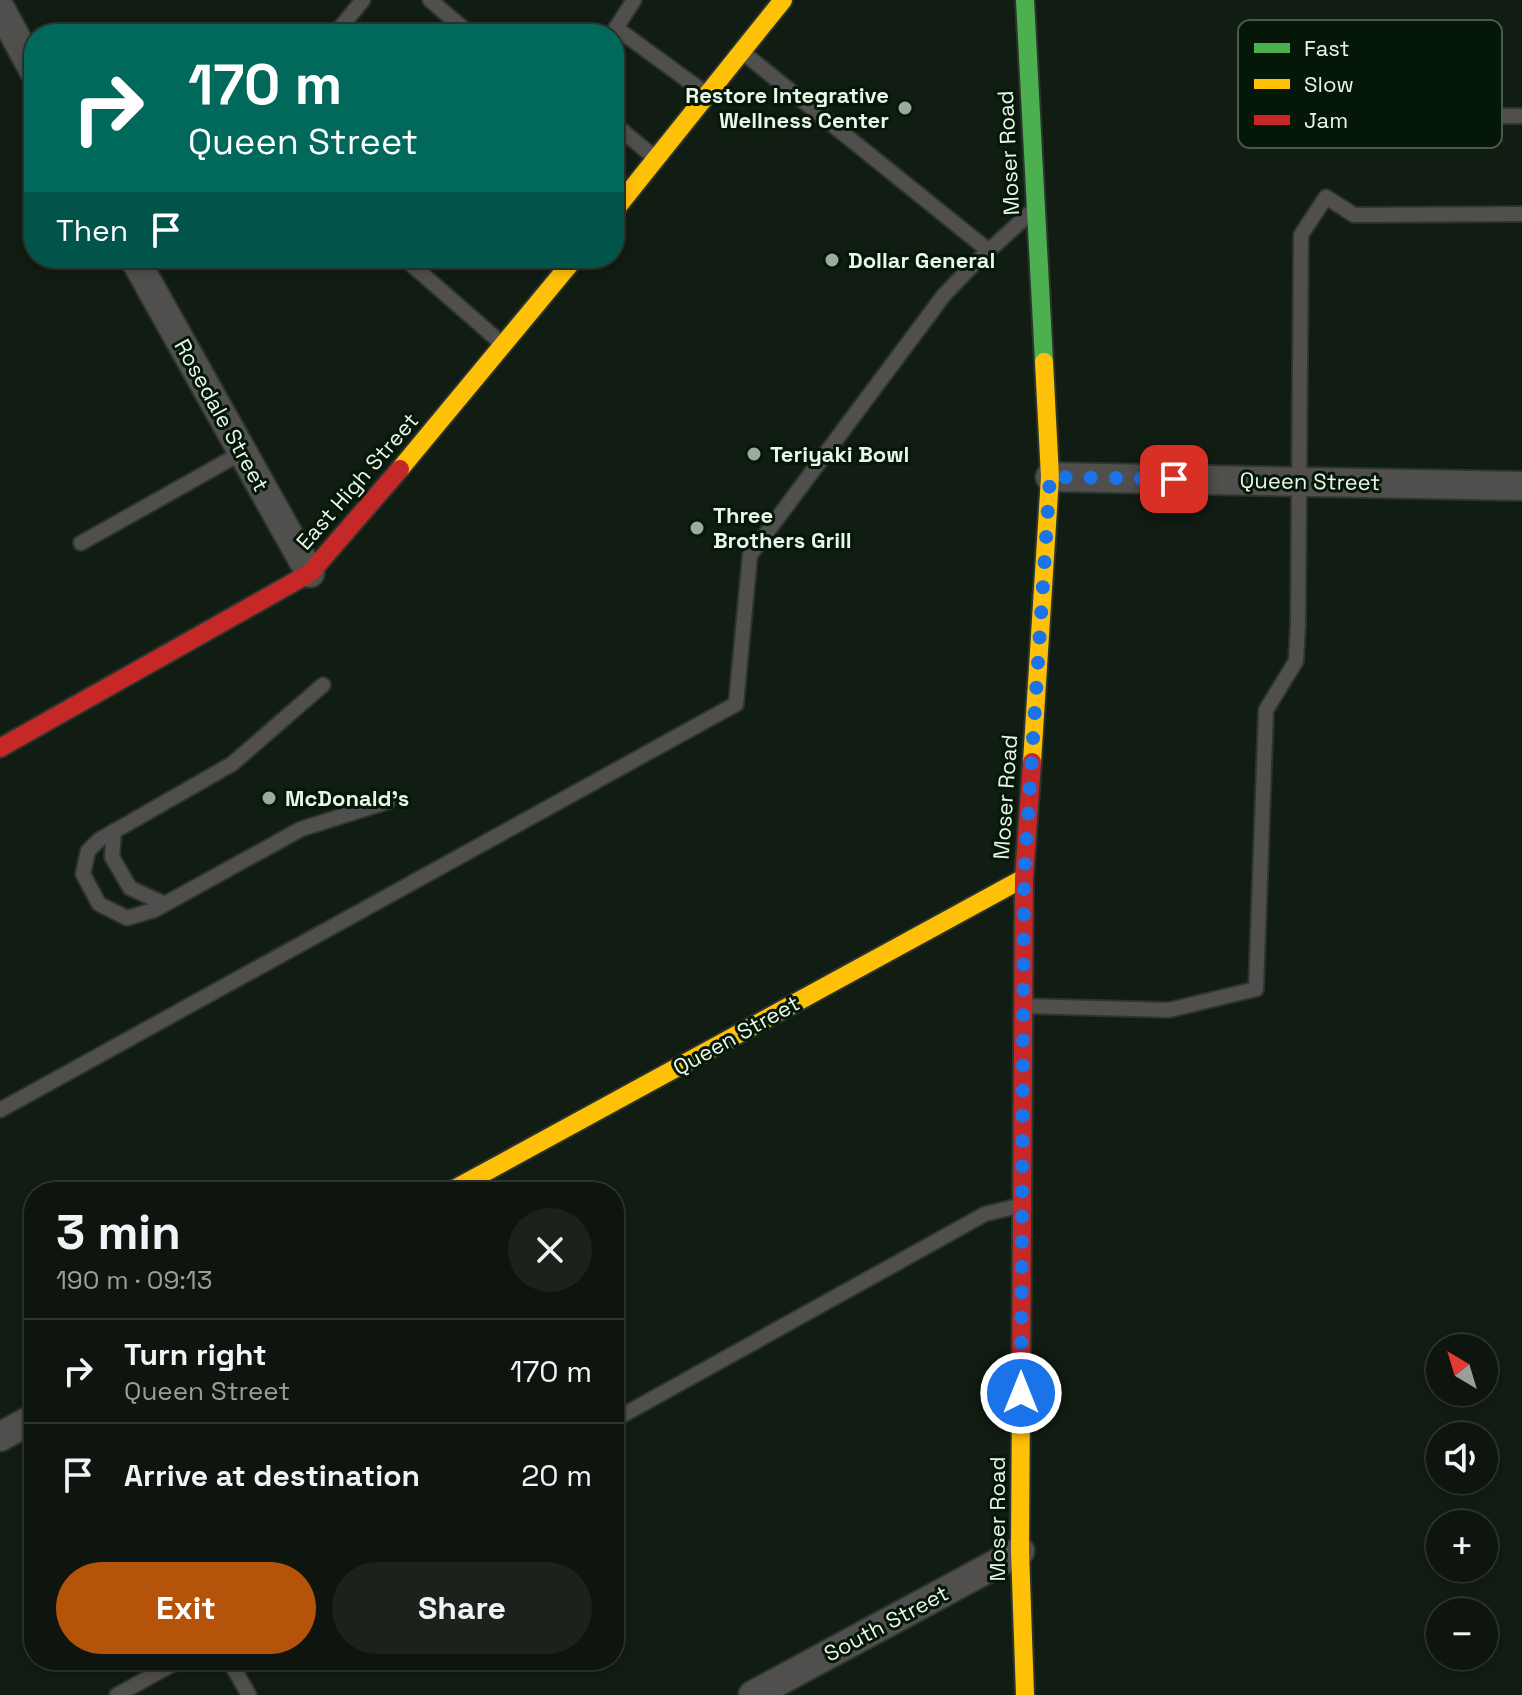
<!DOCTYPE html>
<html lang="en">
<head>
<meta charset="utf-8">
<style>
	body { margin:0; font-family:"Space Grotesk",sans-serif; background:#1b221c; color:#f1f3f6; height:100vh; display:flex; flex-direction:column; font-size:30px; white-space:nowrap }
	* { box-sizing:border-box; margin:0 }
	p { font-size:26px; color:#9a9f9e }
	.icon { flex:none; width:44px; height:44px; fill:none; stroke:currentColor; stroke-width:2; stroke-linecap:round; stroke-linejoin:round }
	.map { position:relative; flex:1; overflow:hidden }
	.panel { position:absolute; left:24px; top:1182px; width:600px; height:488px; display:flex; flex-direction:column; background:#0d150e; border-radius:32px; box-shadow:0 4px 12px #0003,0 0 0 2px #2d342e }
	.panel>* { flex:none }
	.hud { position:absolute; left:24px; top:24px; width:600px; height:244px; border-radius:32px; box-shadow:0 4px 12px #0003,0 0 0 2px #2d342e; background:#00695c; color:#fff; overflow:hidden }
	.needle { width:52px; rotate:322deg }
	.controls { position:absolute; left:1426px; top:1334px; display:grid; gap:16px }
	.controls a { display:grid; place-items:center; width:72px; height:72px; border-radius:50%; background:#0d150e; box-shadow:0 4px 12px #0003,0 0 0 2px #2d342e; font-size:40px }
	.pin { position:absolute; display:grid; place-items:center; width:68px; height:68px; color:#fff; margin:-34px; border-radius:16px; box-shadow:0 4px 12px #0006 }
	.me { position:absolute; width:88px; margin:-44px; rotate:0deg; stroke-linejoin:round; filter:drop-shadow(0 0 6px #0008) }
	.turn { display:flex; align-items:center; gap:28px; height:168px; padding:0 32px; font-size:36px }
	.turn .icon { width:104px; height:104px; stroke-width:2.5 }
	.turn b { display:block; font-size:56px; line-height:68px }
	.then { display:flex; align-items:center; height:76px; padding:0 32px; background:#0003; gap:16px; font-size:30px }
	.round { display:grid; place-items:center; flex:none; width:84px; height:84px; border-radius:42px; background:#1b221c }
	.head { display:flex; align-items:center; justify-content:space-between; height:136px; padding:0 32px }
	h1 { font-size:48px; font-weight:600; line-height:60px }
	.action { display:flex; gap:16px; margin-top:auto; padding:16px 32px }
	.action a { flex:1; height:92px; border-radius:48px; background:#b45309; color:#fff; font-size:32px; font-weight:600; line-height:92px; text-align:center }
	.action a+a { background:#1b221c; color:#f1f3f6 }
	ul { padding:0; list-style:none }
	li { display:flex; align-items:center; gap:24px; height:104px; padding:0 32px; border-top:2px solid #2d342e }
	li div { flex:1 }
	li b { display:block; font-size:30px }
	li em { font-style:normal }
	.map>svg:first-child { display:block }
</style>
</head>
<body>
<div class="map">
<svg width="1522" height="1695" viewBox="0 0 1522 1695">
	<rect width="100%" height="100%" fill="#111c12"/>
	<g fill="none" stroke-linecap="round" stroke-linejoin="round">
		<defs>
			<g id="lane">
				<path d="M430 0 470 34"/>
				<path d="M616 28 634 0"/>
				<path d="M335 34 363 0"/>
				<path d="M612 34 616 28 705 93"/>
				<path d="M746 55 989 251"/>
				<path d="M614 124 654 157"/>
				<path d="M1322 137 1330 120 1364 116H1522"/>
				<path d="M404 258 500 342"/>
				<path d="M81 543 243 452"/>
				<path d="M323 685 232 764 99 840 88 851 83 874 99 904 127 918 154 910 301 829 387 802"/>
				<path d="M114 831 112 857 130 888 165 904"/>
				<path d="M1024 1006 1169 1010 1256 989 1266 710 1296 661 1298 625 1301 235 1326 197 1354 215 1522 214"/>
				<path d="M0 1110 736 704 750 555 944 295 972 266 1029 214"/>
				<path d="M614 1420 985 1214 1018 1206"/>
				<path d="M229 1660 249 1695"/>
				<path d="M117 1695 180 1660"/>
			</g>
			<g id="street">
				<path d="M0 8 34 71"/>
				<path d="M134 258 310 573"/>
				<path d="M1050 477 1522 486"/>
				<path d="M0 1437 34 1418"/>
				<path d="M753 1695 1020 1551"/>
			</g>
			<path id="fast" d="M1025 0 1044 362"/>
			<g id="slow">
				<path d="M614 211 783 0"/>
				<path d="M400 469 575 258"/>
				<path d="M1032 762 1050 477 1044 362"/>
				<path d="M449 1192 1024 878"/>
				<path d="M1021 1391 1020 1551 1025 1695"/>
			</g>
			<g id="jam">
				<path d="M0 748 310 573 400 469"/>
				<path d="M1021 1391 1024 878 1032 762"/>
			</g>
		</defs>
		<use href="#lane" stroke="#2c352d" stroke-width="18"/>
		<use href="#street" stroke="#2c352d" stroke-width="32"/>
		<use href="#fast" stroke="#2c352d" stroke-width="22"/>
		<use href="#slow" stroke="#2c352d" stroke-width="22"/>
		<use href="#jam" stroke="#2c352d" stroke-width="22"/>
		<use href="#lane" stroke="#504f4d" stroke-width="14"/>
		<use href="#street" stroke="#504f4d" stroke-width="28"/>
		<use href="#fast" stroke="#4caf50" stroke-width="18"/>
		<use href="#slow" stroke="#ffc107" stroke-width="18"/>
		<use href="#jam" stroke="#c62828" stroke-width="18"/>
	</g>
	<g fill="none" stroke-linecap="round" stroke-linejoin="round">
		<path stroke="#1a73e8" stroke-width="14" stroke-dasharray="0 25.2" d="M1021 1393 1024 878 1050 477 1174 479"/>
	</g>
	<g fill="#9daa9e" stroke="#051707" stroke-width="3">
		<circle cx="905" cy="108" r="8"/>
		<circle cx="832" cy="260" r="8"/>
		<circle cx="754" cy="454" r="8"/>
		<circle cx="697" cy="528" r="8"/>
		<circle cx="269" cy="798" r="8"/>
	</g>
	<g text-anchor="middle" stroke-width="6" stroke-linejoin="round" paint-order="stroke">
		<g font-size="22" font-weight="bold" fill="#e9f6ea" stroke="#051707" text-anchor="start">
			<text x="889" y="103" text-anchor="end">Restore Integrative<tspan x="889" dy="25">Wellness Center</tspan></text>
			<text x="848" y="268">Dollar General</text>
			<text x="770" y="462">Teriyaki Bowl</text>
			<text x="713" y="523">Three<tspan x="713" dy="25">Brothers Grill</tspan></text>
			<text x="285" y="806">McDonald's</text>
		</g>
		<g font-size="22" fill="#e9f6ea" stroke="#051707">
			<text transform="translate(1008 153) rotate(-93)" y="8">Moser Road</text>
			<text transform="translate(222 415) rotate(61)" y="8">Rosedale Street</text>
			<text transform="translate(357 481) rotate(-49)" y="8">East High Street</text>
			<text transform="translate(1310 481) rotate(1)" y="8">Queen Street</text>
			<text transform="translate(1005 797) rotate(-86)" y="8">Moser Road</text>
			<text transform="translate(736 1035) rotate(-29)" y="8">Queen Street</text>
			<text transform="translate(997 1519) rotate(-90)" y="8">Moser Road</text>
			<text transform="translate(886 1623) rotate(-28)" y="8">South Street</text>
		</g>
	</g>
	<rect x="1238" y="20" width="264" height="128" rx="12" fill="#051707" stroke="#495a4b" stroke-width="2"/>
	<rect x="1254" y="43" width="36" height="10" fill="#4caf50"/>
	<rect x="1254" y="79" width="36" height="10" fill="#ffc107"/>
	<rect x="1254" y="115" width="36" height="10" fill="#c62828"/>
	<g font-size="22" fill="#e9f6ea">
		<text x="1304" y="56">Fast</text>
		<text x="1304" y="92">Slow</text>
		<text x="1304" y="128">Jam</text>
	</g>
</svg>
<div class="controls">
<a><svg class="needle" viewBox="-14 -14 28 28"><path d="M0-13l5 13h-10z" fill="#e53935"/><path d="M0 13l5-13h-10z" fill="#9a9f9e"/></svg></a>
<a><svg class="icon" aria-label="sound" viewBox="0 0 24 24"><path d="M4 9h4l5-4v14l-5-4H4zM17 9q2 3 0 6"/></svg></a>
<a>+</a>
<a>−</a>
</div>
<div class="pin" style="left:1174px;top:479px;background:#d93025"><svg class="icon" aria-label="arrive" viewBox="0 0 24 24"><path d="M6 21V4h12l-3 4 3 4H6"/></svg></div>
<svg class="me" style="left:1021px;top:1393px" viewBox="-20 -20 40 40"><circle r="17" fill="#1a73e8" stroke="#fff" stroke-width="3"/><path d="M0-11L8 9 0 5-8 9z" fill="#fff"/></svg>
<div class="hud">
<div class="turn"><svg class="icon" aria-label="right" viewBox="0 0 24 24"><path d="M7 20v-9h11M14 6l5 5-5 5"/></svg><div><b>170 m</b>Queen Street</div></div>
<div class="then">Then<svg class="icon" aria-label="arrive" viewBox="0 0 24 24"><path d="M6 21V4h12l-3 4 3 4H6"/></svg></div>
</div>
<section class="panel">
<div class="head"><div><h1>3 min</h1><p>190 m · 09:13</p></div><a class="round"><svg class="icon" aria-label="close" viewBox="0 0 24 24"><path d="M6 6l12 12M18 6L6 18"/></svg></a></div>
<ul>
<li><svg class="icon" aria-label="right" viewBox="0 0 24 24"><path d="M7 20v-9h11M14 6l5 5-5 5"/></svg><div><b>Turn right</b><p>Queen Street</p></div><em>170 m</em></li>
<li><svg class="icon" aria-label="arrive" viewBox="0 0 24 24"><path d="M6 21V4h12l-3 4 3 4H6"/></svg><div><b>Arrive at destination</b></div><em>20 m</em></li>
</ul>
<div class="action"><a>Exit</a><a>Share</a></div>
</section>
</div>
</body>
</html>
